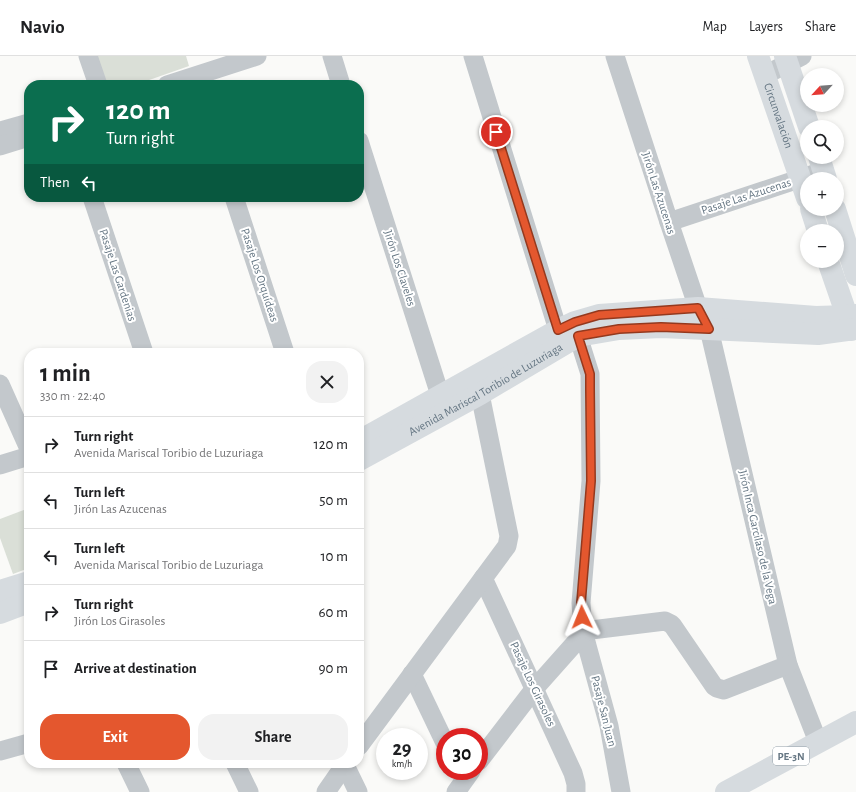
<!DOCTYPE html>
<html lang="en">
<head>
<meta charset="utf-8">
<style>
	body { margin:0; font-family:"Alegreya Sans",sans-serif; background:#f2f2f2; color:#202124; height:100vh; display:flex; flex-direction:column; font-size:15px; white-space:nowrap }
	* { box-sizing:border-box; margin:0 }
	p { font-size:13px; color:#757577 }
	.icon { flex:none; width:22px; height:22px; fill:none; stroke:currentColor; stroke-width:2; stroke-linecap:round; stroke-linejoin:round }
	.map { position:relative; flex:1; overflow:hidden }
	.panel { position:absolute; left:24px; top:292px; width:340px; height:420px; display:flex; flex-direction:column; background:#fff; border-radius:16px; box-shadow:0 2px 6px #0003 }
	.panel>* { flex:none }
	.hud { position:absolute; left:24px; top:24px; width:340px; height:122px; border-radius:16px; box-shadow:0 2px 6px #0003; background:#0b6e4f; color:#fff; overflow:hidden }
	.needle { width:26px; rotate:244deg }
	.buttons { position:absolute; left:800px; top:12px; display:grid; gap:8px }
	.buttons a { display:grid; place-items:center; width:44px; height:44px; border-radius:50%; background:#fff; box-shadow:0 2px 6px #0003; font-size:20px }
	.speed { position:absolute; left:376px; top:672px; display:flex; gap:8px; font-size:20px; font-weight:700; text-align:center }
	.speed>* { display:grid; place-content:center; width:52px; height:52px; border-radius:50%; background:#fff; box-shadow:0 2px 6px #0003; line-height:1 }
	.speed small { font-size:10px; font-weight:400 }
	.speed .limit { border:6px solid #d22; background:#fff; color:#111 }
	.pin { position:absolute; display:grid; place-items:center; width:34px; height:34px; color:#fff; margin:-17px; border:2px solid #fff; border-radius:50%; box-shadow:0 1px 4px #0007 }
	.me { position:absolute; width:44px; margin:-22px; rotate:358deg; stroke-linejoin:round; filter:drop-shadow(0 0 3px #0008) }
	.turn { display:flex; align-items:center; gap:14px; height:84px; padding:0 16px; font-size:18px }
	.turn .icon { width:52px; height:52px; stroke-width:2.5 }
	.turn b { display:block; font-size:28px; line-height:34px }
	.then { display:flex; align-items:center; height:38px; padding:0 16px; background:#0003; gap:8px; font-size:15px }
	.round { display:grid; place-items:center; flex:none; width:42px; height:42px; border-radius:16px; background:#f2f2f2 }
	.head { display:flex; align-items:center; justify-content:space-between; height:68px; padding:0 16px }
	h1 { font-size:24px; font-weight:600; line-height:30px }
	.button { display:flex; gap:8px; margin-top:auto; padding:8px 16px }
	.button a { flex:1; height:46px; border-radius:16px; background:#e4572e; color:#fff; font-size:16px; font-weight:600; line-height:46px; text-align:center }
	.button a+a { background:#f2f2f2; color:#202124 }
	ul { padding:0; list-style:none }
	li { display:flex; align-items:center; gap:12px; height:56px; padding:0 16px; border-top:1px solid #e0e0e0 }
	li div { flex:1 }
	li b { display:block; font-size:15px }
	li em { font-style:normal }
	header { display:flex; align-items:center; gap:24px; box-sizing:border-box; height:56px; padding:0 20px; background:#fff; border-bottom:1px solid #e0e0e0 }
	header strong { font-size:19px }
	nav { display:flex; gap:22px; margin-inline-start:auto; font-size:14px }
	.map>svg:first-child { display:block }
</style>
</head>
<body>
<header>
<strong>Navio</strong>
<nav><a>Map</a><a>Layers</a><a>Share</a></nav>
</header>
<div class="map">
<svg width="856" height="736" viewBox="0 0 856 736">
	<rect width="100%" height="100%" fill="#fafaf8"/>
	<g fill="#dadfd7">
		<path d="M94 0H186L189 10 135 29H103Z"/>
		<path d="M29 452V512L13 518 0 482V463Z"/>
	</g>
	<g fill="none" stroke-linecap="round" stroke-linejoin="round">
		<g stroke="#c3c8cc" stroke-width="19">
			<path d="M88 0 98 29"/>
			<path d="M332 0 341 29"/>
			<path d="M473 0 558 274"/>
			<path d="M615 0 669 166 698 252 709 273 788 609 818 686"/>
			<path d="M765 19 802 0"/>
			<path d="M167 29 257 0"/>
			<path d="M0 75 29 67"/>
			<path d="M359 85 440 339"/>
			<path d="M0 90 29 81"/>
			<path d="M92 141 144 297"/>
			<path d="M234 141 285 297"/>
			<path d="M669 166 823 115"/>
			<path d="M578 280 590 318 591 425 581 547 583 575 609 670 621 736"/>
			<path d="M0 328 29 393"/>
			<path d="M0 409 29 400"/>
			<path d="M483 522 573 717 576 728V736"/>
			<path d="M583 575 665 565 671 568 673 570 714 630 717 632 724 634 788 609"/>
			<path d="M412 618 445 687"/>
			<path d="M359 690 507 490 509 480 480 338"/>
			<path d="M0 695 29 687"/>
			<path d="M479 705 535 632 583 578"/>
			<path d="M126 707 140 736"/>
			<path d="M235 707 249 736"/>
			<path d="M344 707 358 736"/>
			<path d="M326 736 346 707"/>
			<path d="M456 736 471 715"/>
		</g>
		<g stroke="#d6dbdf" stroke-width="22">
			<path id="s1" d="M758 0 807 142"/>
			<path d="M785 0 809 71"/>
			<path d="M819 101 826 123"/>
			<path d="M811 153 818 175"/>
			<path d="M835 153 856 219"/>
			<path d="M828 205 847 260 851 274"/>
			<path d="M359 385 558 274 575 266 599 259 698 252 816 261 847 260 856 259"/>
			<path id="s2" d="M359 404 480 338 578 280 619 273 661 271 818 278 856 273"/>
			<path d="M0 535 29 526"/>
			<path d="M0 557 29 546"/>
		</g>
		<path stroke="#d6dbdf" stroke-width="22" d="M726 736 856 666"/>
	</g>
	<g fill="none" stroke-linecap="round" stroke-linejoin="round">
		<defs>
			<path id="route" d="M496 76 558 274 575 266 599 259 698 252 709 273 661 271 619 273 578 280 590 318V333L591 425 581 547 582 561"/>
		</defs>
		<use href="#route" stroke="#94391e" stroke-width="10"/>
		<use href="#route" stroke="#e4572e" stroke-width="7"/>
	</g>
	<g text-anchor="middle" stroke-width="4" stroke-linejoin="round" paint-order="stroke">
		<rect fill="#fff" stroke="#939fa8" stroke-width="1" x="773" y="691" width="36" height="18" rx="3"/>
		<g font-size="11" font-weight="bold" fill="#657683">
			<text x="791" y="704">PE-3N</text>
		</g>
		<g font-size="12" fill="#657683" stroke="#fff">
			<text dy="4" stroke="none"><textPath href="#s1" startOffset="63">Circunvalación</textPath></text>
			<text transform="translate(659 137) rotate(72)" y="4">Jirón Las Azucenas</text>
			<text transform="translate(746 140) rotate(-18)" y="4">Pasaje Las Azucenas</text>
			<text transform="translate(400 212) rotate(72)" y="4">Jirón Los Claveles</text>
			<text transform="translate(118 219) rotate(72)" y="4">Pasaje Las Gardenias</text>
			<text transform="translate(260 219) rotate(72)" y="4">Pasaje Los Orquídeas</text>
			<text dy="4" stroke="none"><textPath href="#s2" startOffset="145">Avenida Mariscal Toribio de Luzuriaga</textPath></text>
			<text transform="translate(758 481) rotate(77)" y="4">Jirón Inca Garcilaso de la Vega</text>
			<text transform="translate(533 628) rotate(65)" y="4">Pasaje Los Girasoles</text>
			<text transform="translate(604 655) rotate(76)" y="4">Pasaje San Juan</text>
		</g>
	</g>
</svg>
<div class="buttons">
<a><svg class="needle" viewBox="-14 -14 28 28"><path d="M0-13l5 13h-10z" fill="#e53935"/><path d="M0 13l5-13h-10z" fill="#757577"/></svg></a>
<a><svg class="icon" aria-label="search" viewBox="0 0 24 24"><circle cx="10" cy="10" r="6"/><path d="M15 15l6 6"/></svg></a>
<a>+</a>
<a>−</a>
</div>
<div class="speed"><div>29<small>km/h</small></div><div class="limit">30</div></div>
<div class="pin" style="left:496px;top:76px;background:#d93025"><svg class="icon" aria-label="arrive" viewBox="0 0 24 24"><path d="M6 21V4h12l-3 4 3 4H6"/></svg></div>
<svg class="me" style="left:582px;top:561px" viewBox="-20 -20 40 40"><path d="M0-17L14 15 0 8-14 15z" fill="#e4572e" stroke="#fff" stroke-width="4"/></svg>
<div class="hud">
<div class="turn"><svg class="icon" aria-label="right" viewBox="0 0 24 24"><path d="M7 20v-9h11M14 6l5 5-5 5"/></svg><div><b>120 m</b>Turn right</div></div>
<div class="then">Then<svg class="icon" aria-label="left" viewBox="0 0 24 24"><path d="M17 20v-9H6M10 6l-5 5 5 5"/></svg></div>
</div>
<section class="panel">
<div class="head"><div><h1>1 min</h1><p>330 m · 22:40</p></div><a class="round"><svg class="icon" aria-label="close" viewBox="0 0 24 24"><path d="M6 6l12 12M18 6L6 18"/></svg></a></div>
<ul>
<li><svg class="icon" aria-label="right" viewBox="0 0 24 24"><path d="M7 20v-9h11M14 6l5 5-5 5"/></svg><div><b>Turn right</b><p>Avenida Mariscal Toribio de Luzuriaga</p></div><em>120 m</em></li>
<li><svg class="icon" aria-label="left" viewBox="0 0 24 24"><path d="M17 20v-9H6M10 6l-5 5 5 5"/></svg><div><b>Turn left</b><p>Jirón Las Azucenas</p></div><em>50 m</em></li>
<li><svg class="icon" aria-label="left" viewBox="0 0 24 24"><path d="M17 20v-9H6M10 6l-5 5 5 5"/></svg><div><b>Turn left</b><p>Avenida Mariscal Toribio de Luzuriaga</p></div><em>10 m</em></li>
<li><svg class="icon" aria-label="right" viewBox="0 0 24 24"><path d="M7 20v-9h11M14 6l5 5-5 5"/></svg><div><b>Turn right</b><p>Jirón Los Girasoles</p></div><em>60 m</em></li>
<li><svg class="icon" aria-label="arrive" viewBox="0 0 24 24"><path d="M6 21V4h12l-3 4 3 4H6"/></svg><div><b>Arrive at destination</b></div><em>90 m</em></li>
</ul>
<div class="button"><a>Exit</a><a>Share</a></div>
</section>
</div>
</body>
</html>
